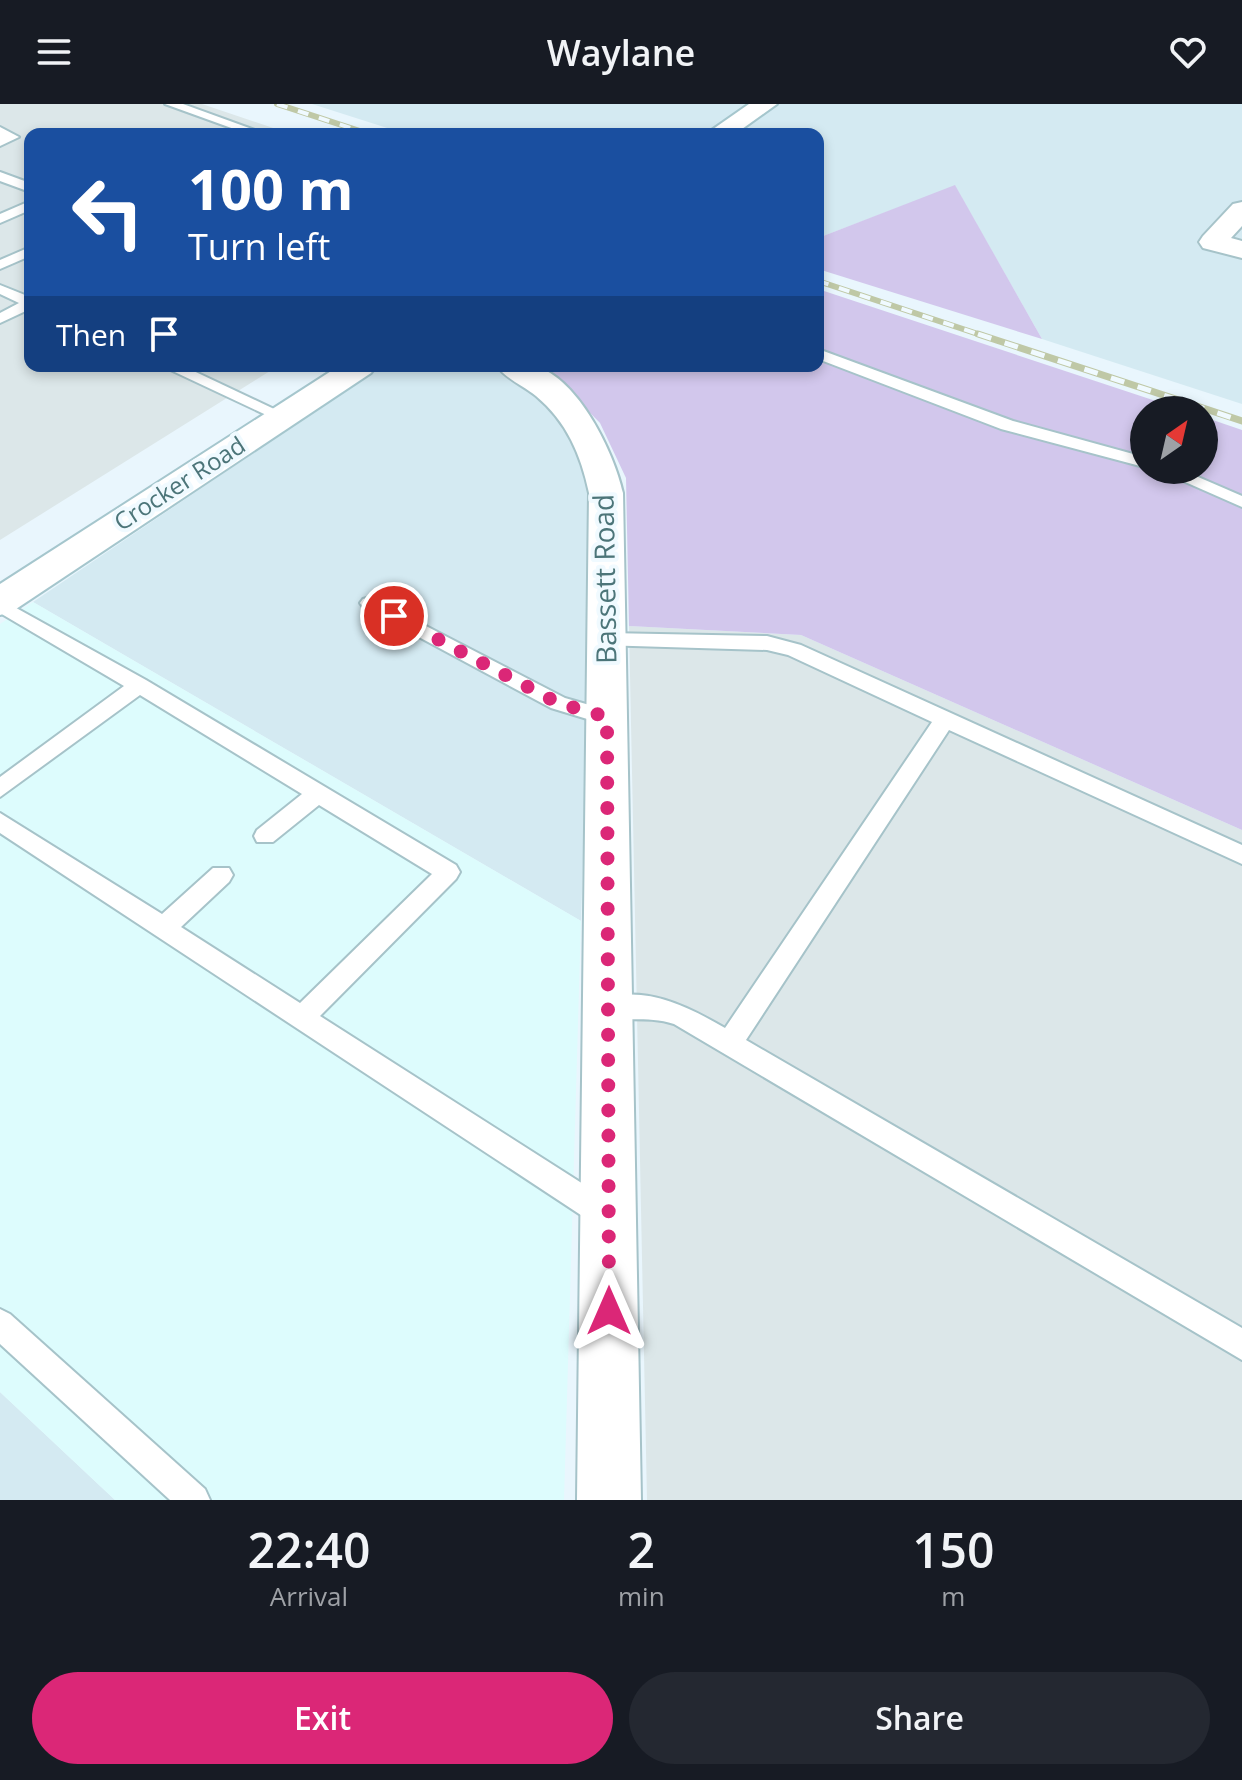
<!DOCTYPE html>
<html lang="en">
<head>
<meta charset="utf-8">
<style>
	body { margin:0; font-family:"Open Sans",sans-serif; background:#242831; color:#f1f3f6; height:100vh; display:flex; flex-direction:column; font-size:30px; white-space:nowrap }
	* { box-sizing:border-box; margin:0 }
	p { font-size:26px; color:#9ea1a6 }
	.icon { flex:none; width:44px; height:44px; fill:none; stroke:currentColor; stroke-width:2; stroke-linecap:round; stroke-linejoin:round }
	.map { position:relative; height:1396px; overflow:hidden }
	.sheet { display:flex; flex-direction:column; background:#171b24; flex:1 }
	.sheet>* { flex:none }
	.hud { position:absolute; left:24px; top:24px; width:800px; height:244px; border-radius:16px; box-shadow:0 4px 12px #0003; background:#1a4fa0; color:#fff; overflow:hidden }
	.needle { width:52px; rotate:34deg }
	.buttons { position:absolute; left:1130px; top:292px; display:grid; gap:16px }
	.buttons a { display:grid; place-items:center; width:88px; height:88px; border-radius:50%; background:#171b24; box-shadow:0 4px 12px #0003; font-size:40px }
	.pin { position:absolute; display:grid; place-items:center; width:68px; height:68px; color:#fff; margin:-34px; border:4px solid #fff; border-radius:50%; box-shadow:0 2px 8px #0007 }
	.me { position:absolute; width:88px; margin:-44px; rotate:0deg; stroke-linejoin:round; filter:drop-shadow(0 0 6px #0008) }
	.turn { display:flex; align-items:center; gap:28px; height:168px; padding:0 32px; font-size:36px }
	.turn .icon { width:104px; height:104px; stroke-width:2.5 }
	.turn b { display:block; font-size:56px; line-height:68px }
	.then { display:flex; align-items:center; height:76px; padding:0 32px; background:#0003; gap:16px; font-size:30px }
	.eta { display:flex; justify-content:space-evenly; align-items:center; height:136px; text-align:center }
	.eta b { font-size:48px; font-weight:600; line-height:56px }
	.cta { display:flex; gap:16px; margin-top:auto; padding:16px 32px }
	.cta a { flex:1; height:92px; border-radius:48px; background:#db2777; color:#fff; font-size:32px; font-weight:600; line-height:92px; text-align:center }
	.cta a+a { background:#242831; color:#f1f3f6 }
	header { display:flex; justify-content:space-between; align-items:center; height:104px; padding:0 32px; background:#171b24; font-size:36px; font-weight:600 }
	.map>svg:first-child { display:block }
</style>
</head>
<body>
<header><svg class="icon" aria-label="menu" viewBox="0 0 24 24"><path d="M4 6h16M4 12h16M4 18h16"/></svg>Waylane<svg class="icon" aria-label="heart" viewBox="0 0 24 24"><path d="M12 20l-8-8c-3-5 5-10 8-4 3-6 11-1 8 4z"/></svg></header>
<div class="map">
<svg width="1242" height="1396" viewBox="0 0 1242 1396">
	<rect width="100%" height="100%" fill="#e9f6fd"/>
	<g fill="#d4eaf2">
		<path d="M312 0H750L702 30H406Z"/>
		<path d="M779 0H1242V300L1042 235 955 82 818 134V30H732Z"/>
		<path d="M382 262H495L544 293 580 344 595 388 581 817 33 498Z"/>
		<path d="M0 1288 115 1396H0Z"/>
	</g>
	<path fill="#ddfcfd" d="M33 498 581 817 564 1396H115L0 1288V520Z"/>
	<g fill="#dce7e9">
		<path d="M0 0H202L291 30H30V262H278L0 436Z"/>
		<path d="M629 522 801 531 1242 726V1396H647Z"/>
	</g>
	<g fill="#d2c7ec">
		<path d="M955 81 1042 235 818 165V134Z"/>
		<path d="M818 185 1183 306H1144V366H1204V313L1242 326V726L801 531 629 522 626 374 600 319 548 266 539 262H818Z"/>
	</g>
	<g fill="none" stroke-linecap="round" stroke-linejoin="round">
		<defs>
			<g id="service">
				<path d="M165 0H183L266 30H248Z"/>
				<path d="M0 23 19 33 0 42Z"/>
				<path d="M0 68 30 79V88L0 77Z"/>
				<path d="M30 97V106L0 119V110Z"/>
				<path d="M30 143V152L0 165V156Z"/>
				<path d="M0 181 30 193V205L0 219V209L19 199 0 190Z"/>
				<path d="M818 245 1013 317 1144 353V363L1001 325 818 255Z"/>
				<path d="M162 262H183L291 313 283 318 277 316Z"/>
				<path d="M1158 366H1182L1242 392V403Z"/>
				<path d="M370 493 565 594 614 608 617 613 607 621 551 604 363 503 360 499 363 495Z"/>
				<path d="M0 495 146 576 456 761 460 768 456 775 320 912 616 1101 620 1111 616 1121 606 1125 596 1121 0 729V709L162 810 213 764H229L233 771 229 778 181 823 300 899 432 770 319 701 273 738H257L254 732 257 726 302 690 140 591 0 693V673L124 582 0 509Z"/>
				<path d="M607 529 767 532 801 541 1242 741V760L949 626 746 936 1242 1224V1256L674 920C646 911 620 919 599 912L595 904 599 896C644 880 687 902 725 924L932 618 788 551 767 546 600 541 597 536 600 531Z"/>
				<path d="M0 1205 10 1210 205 1385 210 1396H170L0 1240Z"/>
			</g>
			<path id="minor" d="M1242 98V122L1231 134 1242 137V154L1203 144 1199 138 1203 132 1233 100Z"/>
			<path id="tertiary" d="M497 262C509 262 525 259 535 262 579 275 614 349 623 389L641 1396H577L589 389C581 351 567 318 536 292 524 282 506 275 497 262Z"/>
			<g id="secondary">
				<path d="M749 0H777L735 30H706Z"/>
				<path d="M339 262H376L371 269 13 507 0 511V480Z"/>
			</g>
		</defs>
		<use href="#service" stroke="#a6c3c9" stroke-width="4"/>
		<use href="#minor" stroke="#a6c3c9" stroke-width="4"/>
		<use href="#tertiary" stroke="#a6c3c9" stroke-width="4"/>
		<use href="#secondary" stroke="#a5c6cd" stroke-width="4"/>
		<use href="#service" fill="#fff" fill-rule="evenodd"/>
		<use href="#minor" fill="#fff" fill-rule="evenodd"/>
		<use href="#tertiary" fill="#fff" fill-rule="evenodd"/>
		<use href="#secondary" fill="#fff" fill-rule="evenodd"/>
		<defs>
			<g id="rail-far1">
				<path d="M277 0 369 30"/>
				<path d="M818 177 984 232"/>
			</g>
			<path id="rail" d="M978 230 1242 317"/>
		</defs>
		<use href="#rail-far1" stroke="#bfc8a6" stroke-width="6"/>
		<use href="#rail" stroke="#bfc8a6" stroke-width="7"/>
		<use href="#rail-far1" stroke="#f0faff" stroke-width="4" stroke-dasharray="11" stroke-linecap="butt"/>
		<use href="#rail" stroke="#f0faff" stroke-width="5" stroke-dasharray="14" stroke-linecap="butt"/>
	</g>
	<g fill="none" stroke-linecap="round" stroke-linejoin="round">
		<path stroke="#db2777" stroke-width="14" stroke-dasharray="0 25.2" d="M394 512 558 599 607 613 609 1207"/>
	</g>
	<g text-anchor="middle" stroke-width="8" stroke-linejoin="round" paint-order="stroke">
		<g font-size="24" fill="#4c7579" stroke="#f0faff">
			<text transform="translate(180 380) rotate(-33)" y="8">Crocker Road</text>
		</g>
		<g font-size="28" fill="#4c7579" stroke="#f0faff">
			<text transform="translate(605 475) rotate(-91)" y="10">Bassett Road</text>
		</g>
	</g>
</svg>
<div class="buttons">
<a><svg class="needle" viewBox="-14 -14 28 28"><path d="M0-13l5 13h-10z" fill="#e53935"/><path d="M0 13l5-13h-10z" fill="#9ea1a6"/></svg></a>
</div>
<div class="pin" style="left:394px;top:512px;background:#d93025"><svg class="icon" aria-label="arrive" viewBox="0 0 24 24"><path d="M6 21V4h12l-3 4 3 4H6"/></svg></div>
<svg class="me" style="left:609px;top:1207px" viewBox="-20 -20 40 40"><path d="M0-17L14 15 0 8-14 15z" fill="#db2777" stroke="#fff" stroke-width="4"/></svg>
<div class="hud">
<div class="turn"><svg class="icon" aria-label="left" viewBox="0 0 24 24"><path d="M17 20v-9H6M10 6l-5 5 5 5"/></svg><div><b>100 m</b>Turn left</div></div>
<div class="then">Then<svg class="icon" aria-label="arrive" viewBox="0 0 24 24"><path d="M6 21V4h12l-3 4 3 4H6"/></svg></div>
</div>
</div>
<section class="sheet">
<div class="eta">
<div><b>22:40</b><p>Arrival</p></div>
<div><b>2</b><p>min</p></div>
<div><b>150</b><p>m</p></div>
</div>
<div class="cta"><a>Exit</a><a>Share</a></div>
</section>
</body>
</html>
